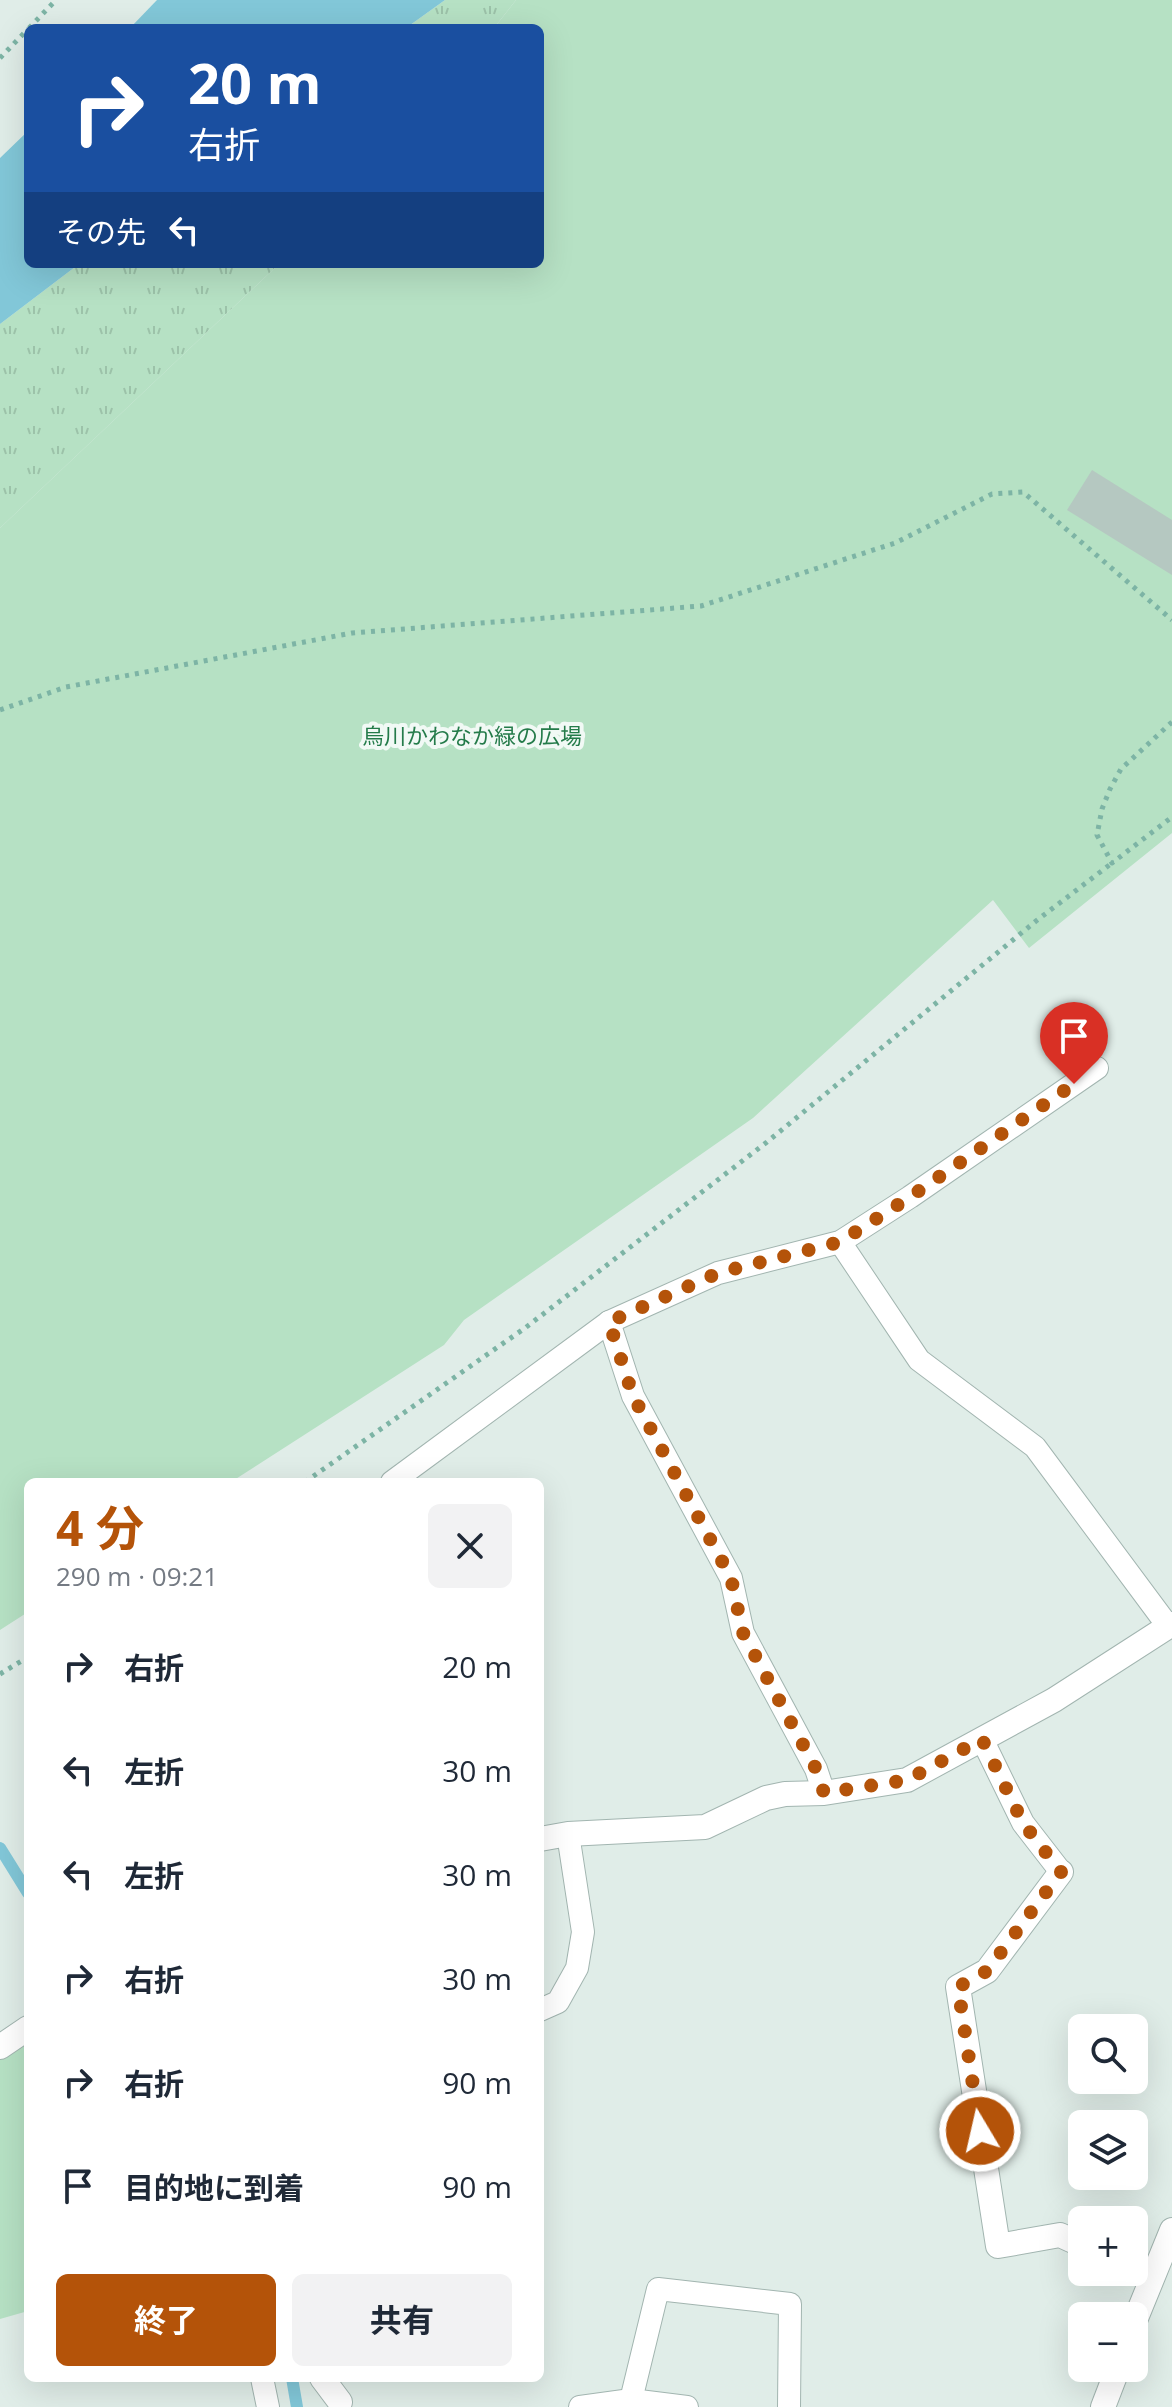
<!DOCTYPE html>
<html lang="ja">
<head>
<meta charset="utf-8">
<style>
	body { margin:0; font-family:"Open Sans","Noto Sans JP",sans-serif; background:#f2f2f3; color:#1f2937; height:100vh; display:flex; flex-direction:column; font-size:30px; white-space:nowrap }
	* { box-sizing:border-box; margin:0 }
	p { font-size:26px; color:#747a83 }
	.icon { flex:none; width:44px; height:44px; fill:none; stroke:currentColor; stroke-width:2; stroke-linecap:round; stroke-linejoin:round }
	.map { position:relative; flex:1; overflow:hidden }
	.sheet { position:absolute; left:24px; top:1478px; width:520px; height:904px; display:flex; flex-direction:column; background:#fff; border-radius:12px; box-shadow:0 8px 32px #0002 }
	.sheet>* { flex:none }
	.guide { position:absolute; left:24px; top:24px; width:520px; height:244px; border-radius:12px; box-shadow:0 8px 32px #0002; background:#1a4fa0; color:#fff; overflow:hidden }
	.controls { position:absolute; left:1068px; top:2014px; display:grid; gap:16px }
	.controls a { display:grid; place-items:center; width:80px; height:80px; border-radius:12px; background:#fff; box-shadow:0 8px 32px #0002; font-size:40px }
	.pin { position:absolute; display:grid; place-items:center; width:68px; height:68px; color:#fff; margin:-82px -34px; border-radius:50% 50% 50% 0; rotate:-45deg; box-shadow:0 0 8px #0007 }
	.pin .icon { rotate:45deg }
	.me { position:absolute; width:88px; margin:-44px; rotate:351deg; stroke-linejoin:round; filter:drop-shadow(0 0 6px #0008) }
	.turn { display:flex; align-items:center; gap:28px; height:168px; padding:0 32px; font-size:36px }
	.turn .icon { width:104px; height:104px; stroke-width:2.5 }
	.turn b { display:block; font-size:56px; line-height:68px }
	.then { display:flex; align-items:center; height:76px; padding:0 32px; background:#0003; gap:16px; font-size:30px }
	.round { display:grid; place-items:center; flex:none; width:84px; height:84px; border-radius:12px; background:#f2f2f3 }
	.summary { display:flex; align-items:center; justify-content:space-between; height:136px; padding:0 32px }
	h1 { font-size:48px; font-weight:700; line-height:60px; color:#b45309 }
	.cta { display:flex; gap:16px; margin-top:auto; padding:16px 32px }
	.cta a { flex:1; height:92px; border-radius:12px; background:#b45309; color:#fff; font-size:32px; font-weight:700; line-height:92px; text-align:center }
	.cta a+a { background:#f2f2f3; color:#1f2937 }
	ul { padding:0; list-style:none }
	li { display:flex; align-items:center; gap:24px; height:104px; padding:0 32px }
	li div { flex:1 }
	li b { display:block; font-size:30px }
	li em { font-style:normal }
	.map>svg:first-child { display:block }
</style>
</head>
<body>
<div class="map">
<svg width="1172" height="2407" viewBox="0 0 1172 2407">
	<defs>
		<pattern id="grass-tufts" width="24" height="20" patternUnits="userSpaceOnUse" patternTransform="scale(2)"><rect width="24" height="20" fill="#b6e1c4"/><path d="M3 7l-1-3M5 7V3M7 7l1-3M15 17l-1-3M17 17v-4M19 17l1-3" fill="none" stroke="#9cc2a9"/></pattern>
	</defs>
	<rect width="100%" height="100%" fill="#e0ede8"/>
	<g fill="url(#grass-tufts)">
		<path d="M445 0H516L494 28H406Z"/>
		<path d="M79 264H279L0 528V324Z"/>
	</g>
	<g fill="#b6e1c4">
		<path d="M516 0H1172V833L1029 948 993 900 753 1118 464 1320 444 1345 231 1482H28V1612L0 1630V528L279 264H540V28H494Z"/>
		<path d="M28 2041V2311L0 2319V2058Z"/>
	</g>
	<g fill="#82c7d8">
		<path d="M157 0H445L406 28H130Z"/>
		<path d="M28 131V264H79L0 324V158Z"/>
	</g>
	<g fill="none" stroke-linecap="round" stroke-linejoin="round">
		<g stroke="#82c7d8" stroke-width="12">
			<path d="M0 1848 28 1893"/>
			<path d="M292 2378 297 2407"/>
		</g>
	</g>
	<path fill="#b5c8c1" d="M1092 470 1172 520V575L1067 510Z"/>
	<g fill="none" stroke-linecap="round" stroke-linejoin="round">
		<defs>
			<g id="lane">
				<path d="M840 1242 919 1360 1035 1447 1168 1626"/>
				<path d="M609 1322 633 1396 731 1578 743 1633 816 1769 824 1793"/>
				<path d="M392 1482 609 1322 718 1273 840 1242 910 1197 1097 1068"/>
				<path d="M982 1739 1023 1823 1061 1872"/>
				<path d="M540 2010 558 2002 577 1968 583 1932 568 1834"/>
				<path d="M262 2378 268 2407"/>
				<path d="M631 2400 658 2289 790 2304 789 2407"/>
				<path d="M580 2407 631 2400 687 2407"/>
			</g>
			<g id="street">
				<path d="M540 1839 568 1834 705 1827 766 1798 785 1794 824 1793 907 1780 1054 1700 1172 1624"/>
				<path d="M1061 1872 987 1971 958 1987 998 2246 1060 2235 1082 2245"/>
				<path d="M0 2047 28 2028"/>
				<path d="M1134 2323 1172 2230"/>
				<path d="M322 2378 340 2402"/>
				<path d="M1103 2407 1118 2368"/>
			</g>
		</defs>
		<use href="#lane" stroke="#a2b5b0" stroke-width="24"/>
		<use href="#street" stroke="#a2b5b0" stroke-width="26"/>
		<g stroke="#7db4a5" stroke-width="5" stroke-dasharray="4 6" stroke-linecap="butt">
			<path d="M29 28 56 0"/>
			<path d="M0 58 28 29"/>
			<path d="M0 710 66 687 352 633 701 606 895 543 992 494 1023 492 1172 620"/>
			<path d="M1172 722 1121 769 1110 789 1102 809 1097 835 1112 863 1172 817"/>
			<path d="M305 1482 525 1328 767 1142 1036 921 1112 863"/>
			<path d="M0 1674 28 1657"/>
		</g>
		<use href="#lane" stroke="#fff" stroke-width="22"/>
		<use href="#street" stroke="#fff" stroke-width="24"/>
	</g>
	<g fill="none" stroke-linecap="round" stroke-linejoin="round">
		<path stroke="#b45309" stroke-width="14" stroke-dasharray="0 25.2" d="M980 2131 958 1987 987 1971 1061 1872 1023 1823 982 1739 907 1780 824 1793 816 1769 743 1633 731 1578 633 1396 609 1322 718 1273 840 1242 910 1197 1074 1084"/>
	</g>
	<g text-anchor="middle" stroke-width="8" stroke-linejoin="round" paint-order="stroke">
		<g font-size="22" fill="#247b4a" stroke="#f1f9f5">
			<text x="472" y="744">烏川かわなか緑の広場</text>
		</g>
	</g>
</svg>
<div class="controls">
<a><svg class="icon" aria-label="search" viewBox="0 0 24 24"><circle cx="10" cy="10" r="6"/><path d="M15 15l6 6"/></svg></a>
<a><svg class="icon" aria-label="layers" viewBox="0 0 24 24"><path d="M12 4l9 5-9 5-9-5zM3 14l9 5 9-5"/></svg></a>
<a>+</a>
<a>−</a>
</div>
<div class="pin" style="left:1074px;top:1084px;background:#d93025"><svg class="icon" aria-label="arrive" viewBox="0 0 24 24"><path d="M6 21V4h12l-3 4 3 4H6"/></svg></div>
<svg class="me" style="left:980px;top:2131px" viewBox="-20 -20 40 40"><circle r="17" fill="#b45309" stroke="#fff" stroke-width="3"/><path d="M0-11L8 9 0 5-8 9z" fill="#fff"/></svg>
<div class="guide">
<div class="turn"><svg class="icon" aria-label="right" viewBox="0 0 24 24"><path d="M7 20v-9h11M14 6l5 5-5 5"/></svg><div><b>20 m</b>右折</div></div>
<div class="then">その先<svg class="icon" aria-label="left" viewBox="0 0 24 24"><path d="M17 20v-9H6M10 6l-5 5 5 5"/></svg></div>
</div>
<section class="sheet">
<div class="summary"><div><h1>4 分</h1><p>290 m · 09:21</p></div><a class="round"><svg class="icon" aria-label="close" viewBox="0 0 24 24"><path d="M6 6l12 12M18 6L6 18"/></svg></a></div>
<ul>
<li><svg class="icon" aria-label="right" viewBox="0 0 24 24"><path d="M7 20v-9h11M14 6l5 5-5 5"/></svg><div><b>右折</b></div><em>20 m</em></li>
<li><svg class="icon" aria-label="left" viewBox="0 0 24 24"><path d="M17 20v-9H6M10 6l-5 5 5 5"/></svg><div><b>左折</b></div><em>30 m</em></li>
<li><svg class="icon" aria-label="left" viewBox="0 0 24 24"><path d="M17 20v-9H6M10 6l-5 5 5 5"/></svg><div><b>左折</b></div><em>30 m</em></li>
<li><svg class="icon" aria-label="right" viewBox="0 0 24 24"><path d="M7 20v-9h11M14 6l5 5-5 5"/></svg><div><b>右折</b></div><em>30 m</em></li>
<li><svg class="icon" aria-label="right" viewBox="0 0 24 24"><path d="M7 20v-9h11M14 6l5 5-5 5"/></svg><div><b>右折</b></div><em>90 m</em></li>
<li><svg class="icon" aria-label="arrive" viewBox="0 0 24 24"><path d="M6 21V4h12l-3 4 3 4H6"/></svg><div><b>目的地に到着</b></div><em>90 m</em></li>
</ul>
<div class="cta"><a>終了</a><a>共有</a></div>
</section>
</div>
</body>
</html>
